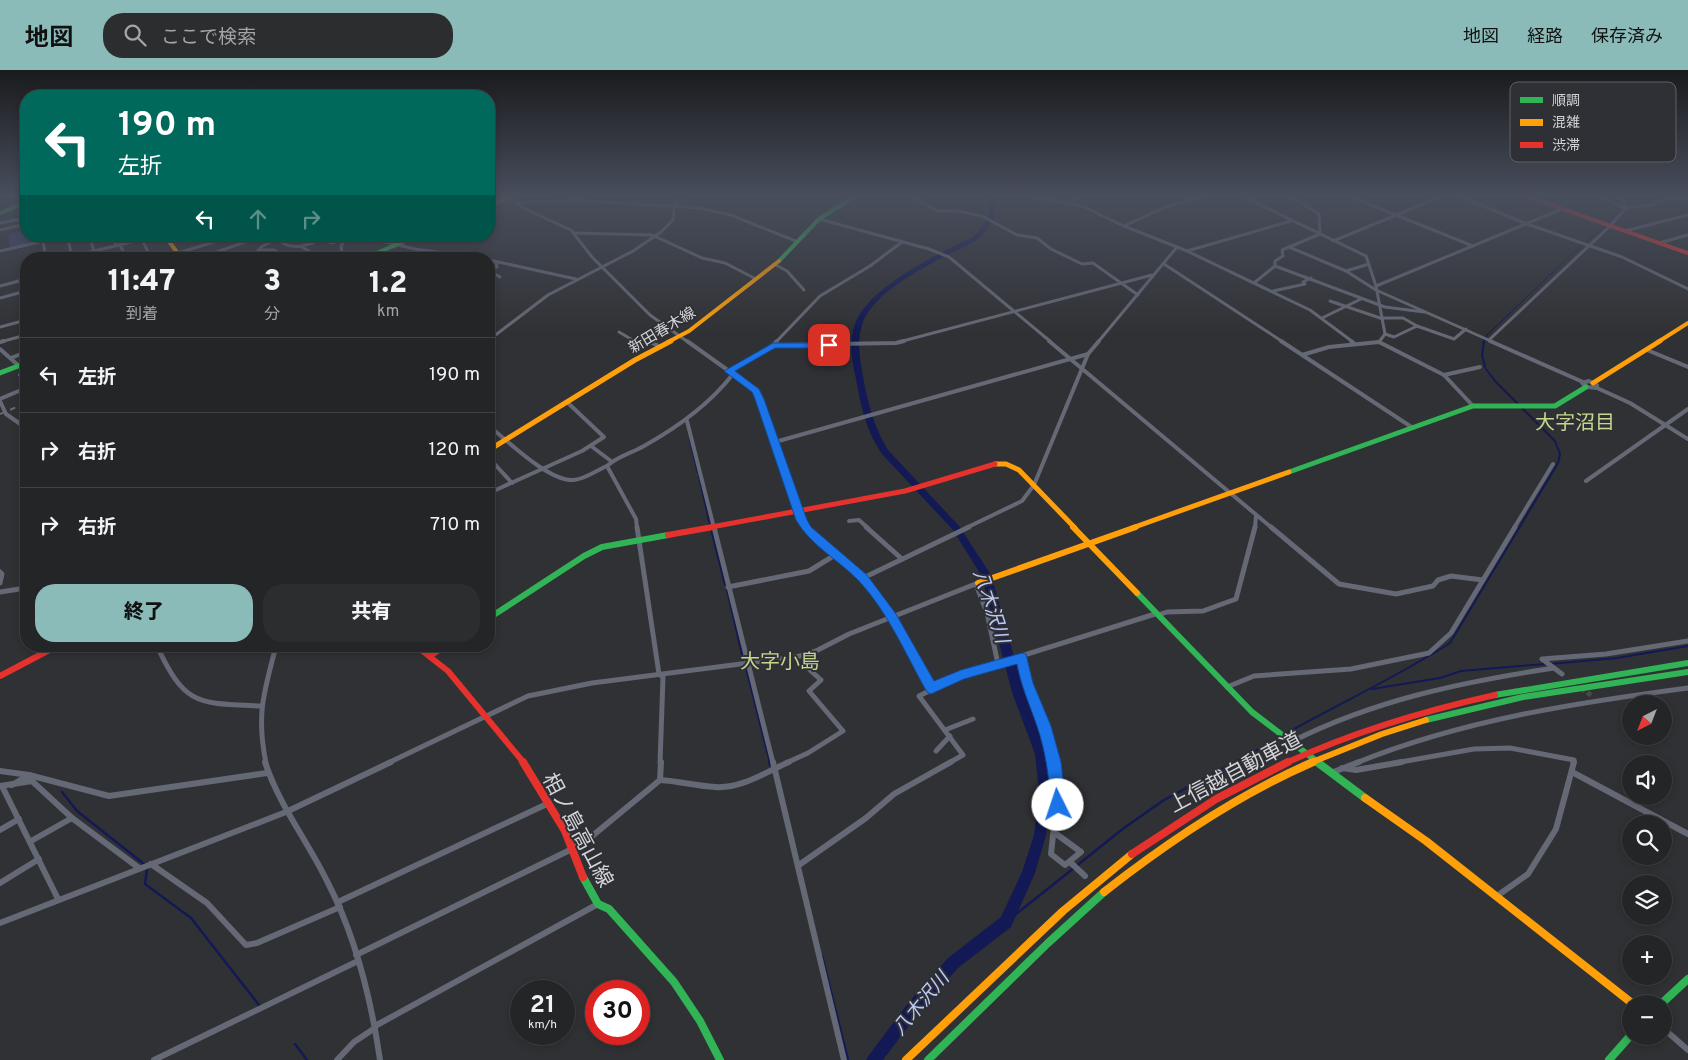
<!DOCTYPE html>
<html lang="ja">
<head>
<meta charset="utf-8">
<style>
	body { margin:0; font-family:Overpass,"Noto Sans JP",sans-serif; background:#2c2d2f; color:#f1f3f6; height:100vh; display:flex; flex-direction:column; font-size:19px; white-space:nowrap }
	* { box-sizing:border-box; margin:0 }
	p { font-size:16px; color:#a3a5a7 }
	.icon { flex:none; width:28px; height:28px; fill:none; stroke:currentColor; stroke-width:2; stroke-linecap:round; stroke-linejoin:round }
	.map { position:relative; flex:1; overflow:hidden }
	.sheet { position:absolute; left:20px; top:182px; width:475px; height:400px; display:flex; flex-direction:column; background:#242527; border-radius:20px; box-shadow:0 2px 8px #0003,0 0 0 1px #414244 }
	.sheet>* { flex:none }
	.guide { position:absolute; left:20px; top:20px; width:475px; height:152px; border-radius:20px; box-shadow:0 2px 8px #0003,0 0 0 1px #414244; background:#00695c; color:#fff; overflow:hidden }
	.needle { width:32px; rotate:222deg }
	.controls { position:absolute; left:1622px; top:625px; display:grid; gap:10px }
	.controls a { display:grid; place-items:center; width:50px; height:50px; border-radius:50%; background:#242527; box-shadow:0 2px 8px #0003,0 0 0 1px #414244; font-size:25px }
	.speed { position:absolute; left:510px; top:910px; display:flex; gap:10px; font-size:25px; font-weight:700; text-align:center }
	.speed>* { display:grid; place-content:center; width:65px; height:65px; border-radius:50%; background:#242527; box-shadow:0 2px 8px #0003,0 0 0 1px #414244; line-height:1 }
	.speed small { font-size:12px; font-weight:400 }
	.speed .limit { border:8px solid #d22; background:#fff; color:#111 }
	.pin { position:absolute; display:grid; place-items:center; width:42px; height:42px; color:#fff; margin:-21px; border-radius:10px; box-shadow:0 2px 8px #0006 }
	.me { position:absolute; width:55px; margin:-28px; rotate:356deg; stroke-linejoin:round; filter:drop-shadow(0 0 4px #0008) }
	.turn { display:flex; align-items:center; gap:18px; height:105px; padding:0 15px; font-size:22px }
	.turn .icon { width:65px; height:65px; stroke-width:2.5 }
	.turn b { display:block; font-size:35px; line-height:42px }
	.lanes { display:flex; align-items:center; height:48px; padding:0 15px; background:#0003; justify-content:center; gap:25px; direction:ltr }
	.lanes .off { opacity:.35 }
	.eta { display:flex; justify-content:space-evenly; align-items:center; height:85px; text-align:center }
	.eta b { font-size:30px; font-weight:800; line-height:35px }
	.cta { display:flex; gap:10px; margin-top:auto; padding:10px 15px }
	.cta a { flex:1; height:58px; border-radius:20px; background:#8bbbb9; color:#111; font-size:20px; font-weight:800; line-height:58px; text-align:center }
	.cta a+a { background:#2c2d2f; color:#f1f3f6 }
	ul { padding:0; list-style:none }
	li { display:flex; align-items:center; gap:15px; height:75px; padding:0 15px; border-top:1px solid #414244 }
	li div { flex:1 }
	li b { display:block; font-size:19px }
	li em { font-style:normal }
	header { display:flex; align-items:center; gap:30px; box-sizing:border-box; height:70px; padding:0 25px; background:#8bbbb9; color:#111 }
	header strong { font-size:24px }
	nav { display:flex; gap:28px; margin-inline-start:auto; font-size:18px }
	.search { width:350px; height:45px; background:#2c2d2f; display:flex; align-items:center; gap:12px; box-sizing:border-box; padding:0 18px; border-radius:20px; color:#a3a5a7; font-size:19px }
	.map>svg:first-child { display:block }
</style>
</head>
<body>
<header>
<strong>地図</strong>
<div class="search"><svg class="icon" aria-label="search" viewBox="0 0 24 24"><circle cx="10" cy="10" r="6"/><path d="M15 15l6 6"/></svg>ここで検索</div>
<nav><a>地図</a><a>経路</a><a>保存済み</a></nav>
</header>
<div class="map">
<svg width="1688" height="990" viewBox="0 0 1688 990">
	<rect width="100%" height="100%" fill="#303134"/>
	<path fill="#36416b" d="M26 160V166H61L10 178 8 164Z"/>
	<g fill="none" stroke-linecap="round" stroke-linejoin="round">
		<g stroke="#131954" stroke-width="1">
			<path d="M1622 125 1626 131"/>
			<path d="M1608 153 1622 139"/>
			<path d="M1483 272 1487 265 1571 185 1605 156"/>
		</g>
		<g stroke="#131954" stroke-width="2">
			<path d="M1484 271 1482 285 1485 297"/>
			<path d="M690 370 698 403"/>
			<path d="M699 406 710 455"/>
			<path d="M711 459 725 515"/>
			<path d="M727 520 744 593"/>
			<path d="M1550 594 1617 588 1688 576"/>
			<path d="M746 598 770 693"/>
			<path d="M1372 619 1440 608 1461 601 1545 594"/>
			<path d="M1285 664C1340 633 1397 607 1450 573L1558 393 1560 384 1555 371 1495 311 1486 299"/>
			<path d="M1233 693 1281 667"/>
		</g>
		<g stroke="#131954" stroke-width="2.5">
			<path d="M769 692 770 695"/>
			<path d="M62 722 77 741 144 794"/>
			<path d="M147 799 145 814 191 848 259 935"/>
			<path d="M1006 852 1124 758 1164 730 1235 692"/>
			<path d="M822 886 848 990"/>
			<path d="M295 974 307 990"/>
		</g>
		<path fill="#131954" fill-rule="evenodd" d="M985 125H991C1000 141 993 156 979 168 971 175 959 179 949 184 921 199 871 224 862 255 856 274 861 294 864 312 869 337 875 359 888 380L959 456 991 505 1024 622 1047 684 1051 720 1046 765 1035 803 1011 857 958 898 919 942 883 990H866L869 985 909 932 948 888 1001 847 1022 802 1034 765 1039 720 1035 684 1012 622 981 505 953 460 882 384C866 360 861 337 856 309 852 292 849 274 854 257 865 218 938 184 973 167 986 154 995 142 985 125Z"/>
		<path stroke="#48494c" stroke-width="5" stroke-dasharray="5 2.5" stroke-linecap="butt" d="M1581 618 1592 626"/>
		<g stroke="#656875" stroke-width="3">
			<path d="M505 125 525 139 571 160 592 187 650 245 688 272"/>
			<path d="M910 125 937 141H958L982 146 1017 165 1037 168 1051 179 1082 194 1093 193 1138 225"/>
			<path d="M1020 125 1082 136 1124 156 1187 181 1310 240 1353 272"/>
			<path d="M1240 125 1366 186 1376 216 1385 264 1379 272"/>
			<path d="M1276 125 1295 129 1319 144 1320 164"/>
			<path d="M1346 125 1473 176"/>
			<path d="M1456 125 1527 154 1622 187 1688 219"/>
			<path d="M1599 125 1625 139"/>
			<path d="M1620 125 1626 138"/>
			<path d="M1671 126 1688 132"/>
			<path d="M489 127 502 125"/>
			<path d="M516 132 584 131 700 138 731 145 798 172"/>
			<path d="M1068 132 1082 125"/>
			<path d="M819 149 929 179 949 187 1051 272"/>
			<path d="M0 153 26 148"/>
			<path d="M1124 156 1165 137 1210 125"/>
			<path d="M0 160 26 154"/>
			<path d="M1625 161 1688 145"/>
			<path d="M575 163 652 165 702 188 725 193 754 208"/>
			<path d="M67 166 72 186"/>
			<path d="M89 166 94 181"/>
			<path d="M112 166 117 176"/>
			<path d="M209 166 217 172"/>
			<path d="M361 166 415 179 487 189"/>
			<path d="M276 168C291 182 305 176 323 169L331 173 346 169"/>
			<path d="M167 169 175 166"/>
			<path d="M142 170 152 189"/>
			<path d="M43 171 46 189"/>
			<path d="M1333 171 1445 125"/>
			<path d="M1659 173 1688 165"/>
			<path d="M120 175 127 189"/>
			<path d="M1289 177 1346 201 1376 220 1493 272"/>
			<path d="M98 180 101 189"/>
			<path d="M258 180H274L289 189"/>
			<path d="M0 181 66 166"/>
			<path d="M1187 181 1291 151"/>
			<path d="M61 189 156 166"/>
			<path d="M159 189 233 166"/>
			<path d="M196 189 263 166"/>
			<path d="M255 189 261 177 282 166"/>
			<path d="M298 189 312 183 302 177"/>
			<path d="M343 189 341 176 346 169 352 167"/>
			<path d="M489 190 576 209"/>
			<path d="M496 192 497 197 490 201 500 207"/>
			<path d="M774 194 787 201 804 220"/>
			<path d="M1164 194 1283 272"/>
			<path d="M1275 196 1385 237 1424 242"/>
			<path d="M1346 201 1369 194"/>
			<path d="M1254 213 1275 196V191L1283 186 1282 180 1320 164"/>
			<path d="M0 216 26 209"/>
			<path d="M1376 216 1562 139"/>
			<path d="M1273 221 1305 214 1303 212 1311 208"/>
			<path d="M0 228 26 221"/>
			<path d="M1330 231 1383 249"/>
			<path d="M1322 248 1361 229"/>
			<path d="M1383 248H1403L1417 256"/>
			<path d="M0 257 26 250"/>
			<path d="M619 262 636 272"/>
			<path d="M1385 264 1394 267 1417 256 1454 269 1466 259"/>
			<path d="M1490 269 1610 156 1626 138 1652 135 1674 125"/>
			<path d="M489 270 548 225 633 181 661 162 673 150 674 136 683 125"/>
			<path d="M0 272 26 265"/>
			<path d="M648 272H650"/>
			<path d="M776 272 820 226 870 196 902 172"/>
			<path d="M899 272 1152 205"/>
			<path d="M1098 272 1177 177"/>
		</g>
		<g stroke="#656875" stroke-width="4">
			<path d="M634 271 637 273 650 272 661 277"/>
			<path d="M687 271 729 301 771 277 777 271"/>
			<path d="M1049 271 1272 458"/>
			<path d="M1281 271 1413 358"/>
			<path d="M1351 271 1355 274"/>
			<path d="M1490 271 1583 312"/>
			<path d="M0 272 4 271"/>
			<path d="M773 275 896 273 904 271"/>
			<path d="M0 279 19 296"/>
			<path d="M1647 280 1688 297"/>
			<path d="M1302 285 1329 277 1379 272 1444 305 1473 336"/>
			<path d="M11 288 26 282"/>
			<path d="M26 303 20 305 26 310"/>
			<path d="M1444 305 1480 297"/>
			<path d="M1589 311 1597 315V318L1587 317 1582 313Z"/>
			<path d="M1597 318 1630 333 1688 369"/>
			<path d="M0 329 26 318"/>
			<path d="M0 331 6 344 26 358"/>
			<path d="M687 351 714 458"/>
			<path d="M489 356C508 371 549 412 574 410 586 409 597 400 607 396"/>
			<path d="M775 372 1088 284"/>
			<path d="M591 376 611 391"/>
			<path d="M489 388 512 413"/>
			<path d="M1586 411 1688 339"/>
			<path d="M489 423 582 381 604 367 568 333"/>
			<path d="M849 451 859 450 868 458"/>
			<path d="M637 458 636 449 607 396C618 386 632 383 644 376 678 357 709 335 733 304"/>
			<path d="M966 458 1022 431 1034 415 1088 284 1099 271"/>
			<path d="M1255 458 1256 445"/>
			<path d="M1514 458 1553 394"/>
		</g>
		<g stroke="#656875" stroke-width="5">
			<path d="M637 457 659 604 663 607 660 693"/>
			<path d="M714 457 773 693"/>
			<path d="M866 457 902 489"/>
			<path d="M1271 457 1339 514 1396 524 1433 516 1438 510 1451 506 1483 510"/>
			<path d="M822 474 863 508 883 534 931 618"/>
			<path d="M0 502 2 504 0 513"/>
			<path d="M863 508 969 457"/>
			<path d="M976 514 987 543 998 594"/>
			<path d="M728 517 809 501 835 485"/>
			<path d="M0 522 26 518"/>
			<path d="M1158 545 1167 542 1203 541 1236 529 1255 457"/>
			<path d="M157 576C185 636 197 633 260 636"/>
			<path d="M1022 587 1028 614 1055 693"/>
			<path d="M1562 604 1542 589 1606 584 1688 571"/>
			<path d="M1227 617 1254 606 1351 599 1429 583 1451 563 1515 457"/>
			<path d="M945 660 973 649"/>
			<path d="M1291 672C1374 630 1462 612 1554 598"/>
			<path d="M936 681 950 666"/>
			<path d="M266 693C256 645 264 622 276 576"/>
			<path d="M388 693 528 626 592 613 796 587 814 582 849 564 978 513"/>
			<path d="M786 693 808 683 843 661 809 621 821 610 810 600 806 590 813 582"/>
			<path d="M949 693 963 685 919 626 961 605 1155 544"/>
			<path d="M1356 693C1462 650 1575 633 1688 618"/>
			<path d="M1395 693 1474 679 1510 678 1574 690 1573 693"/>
		</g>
		<g stroke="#656875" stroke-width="6">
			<path d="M265 692C279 735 307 770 327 811 356 867 371 928 380 990"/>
			<path d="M773 692 844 990"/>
			<path d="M1055 692 1057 728 1051 784 1065 795 1081 782 1055 763"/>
			<path d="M1342 698 1356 700 1402 692"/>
			<path d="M0 701 29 705"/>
			<path d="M1572 702 1688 764"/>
			<path d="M1331 703 1359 692"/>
			<path d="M660 710C679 711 696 716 715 717 741 719 766 702 789 692"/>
			<path d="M12 715 29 705 109 726 267 703"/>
			<path d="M0 716 32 711 72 748 139 798"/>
			<path d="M2 716 58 829"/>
			<path d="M0 760 19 749"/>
			<path d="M31 771 72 748"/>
			<path d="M1070 792 1085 806"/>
			<path d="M151 794 207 833 246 875 257 873 340 837"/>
			<path d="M799 795 866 748 894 724 951 692"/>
			<path d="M0 813 39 789"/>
			<path d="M1497 826 1528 804 1556 759 1574 692"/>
			<path d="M338 832 549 733"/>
			<path d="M0 853 286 742 391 692"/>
			<path d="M356 885 572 779 591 767 660 710 661 692"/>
			<path d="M375 956 598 834"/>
			<path d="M1664 959 1688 980"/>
			<path d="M154 990 358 891"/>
			<path d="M337 990 354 972 375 958"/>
		</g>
		<g stroke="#30b455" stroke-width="4">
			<path d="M0 143 26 132"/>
			<path d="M363 189 416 166"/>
			<path d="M779 191 819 149 857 125"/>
		</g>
		<g stroke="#30b455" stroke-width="5">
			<path d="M729 301 756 321 760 329 801 450 806 458"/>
			<path d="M0 303 26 293"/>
			<path d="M1289 402 1473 336H1555L1586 317"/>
		</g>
		<g stroke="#30b455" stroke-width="6">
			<path d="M805 457 822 474"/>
			<path d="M1137 523 1252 642 1319 693"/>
			<path d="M489 548 584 486 602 477 668 465"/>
			<path d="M1495 625 1688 593"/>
			<path d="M1426 650 1523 627 1688 602"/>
		</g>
		<g stroke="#30b455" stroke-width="8">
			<path d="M1317 692 1365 728"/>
			<path d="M583 807 598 834 609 839 674 912 700 951 720 990"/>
			<path d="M1661 934 1688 909"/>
			<path d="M928 990 1048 873 1104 822"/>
			<path d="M1609 990 1631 965"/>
		</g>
		<g stroke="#ff9f0a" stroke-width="4">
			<path d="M489 136 513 125"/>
			<path d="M165 166 182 189"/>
			<path d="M668 272 689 261 779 191"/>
			<path d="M1658 272 1688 253"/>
		</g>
		<g stroke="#ff9f0a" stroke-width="5">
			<path d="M1593 313 1660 271"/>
			<path d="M489 380 635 290 671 271"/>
			<path d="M995 394H1006L1019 400 1075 458"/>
			<path d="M1132 458 1289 402"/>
		</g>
		<g stroke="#ff9f0a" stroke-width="6">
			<path d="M1073 457 1137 523"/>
			<path d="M978 513 1136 457"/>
			<path d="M1310 693 1382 664 1426 650"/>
		</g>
		<g stroke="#ff9f0a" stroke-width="8">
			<path d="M1365 728 1426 771 1633 934"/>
			<path d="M1104 822C1169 771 1237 725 1313 692"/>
			<path d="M906 990 1063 841 1132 784"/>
		</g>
		<g stroke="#e5322d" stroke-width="4">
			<path d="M1523 125 1688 183"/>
			<path d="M466 189 472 186"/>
		</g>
		<path stroke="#e5322d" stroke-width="5" d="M706 458 905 421 995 394"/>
		<g stroke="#e5322d" stroke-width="6">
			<path d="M668 465 713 457"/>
			<path d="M416 576 448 601 524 693"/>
			<path d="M430 586 445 576"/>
			<path d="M0 606 57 576"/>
			<path d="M1286 693C1353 662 1423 641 1495 625"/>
		</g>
		<g stroke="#e5322d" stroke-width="8">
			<path d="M523 692 565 761 583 807"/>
			<path d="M1132 784 1216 729 1288 692"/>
		</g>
		<g stroke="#676a72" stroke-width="1" stroke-dasharray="4.5 4.5" stroke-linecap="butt">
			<path d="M489 138 521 125"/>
			<path d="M368 189 422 166"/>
		</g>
		<path stroke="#676a72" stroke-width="2" stroke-dasharray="5.5 5.5" stroke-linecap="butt" d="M0 344 26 333"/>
	</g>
	<linearGradient id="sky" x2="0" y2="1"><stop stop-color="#1a1b1d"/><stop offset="0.48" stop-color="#484e5c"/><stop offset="1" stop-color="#484e5c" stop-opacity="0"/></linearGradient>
	<rect width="1688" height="263" fill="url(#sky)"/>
	<path fill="#1a73e8" stroke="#114b97" d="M773 273H829L833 275 829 278H775L735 301 759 319 764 329 807 450 811 457 867 505 896 544 934 611 961 600 1022 583 1026 584 1033 613 1051 656 1061 692 1066 735 1064 740 1058 742 1053 740 1051 735C1049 708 1046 682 1037 656 1030 635 1021 616 1017 594L964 609 931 624 927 622C906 585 888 542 859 511 839 490 811 476 796 450L755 329 752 322 724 301Z"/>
	<g text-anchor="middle" stroke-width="4" stroke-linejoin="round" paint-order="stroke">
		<g font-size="15" fill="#d3d4d7" stroke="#2f3035">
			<text transform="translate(662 260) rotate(-31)" y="5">新田春木線</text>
		</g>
		<g font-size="19" font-style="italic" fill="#bcc9f1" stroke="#2f3035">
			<text transform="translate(992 536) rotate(72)" y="7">八木沢川</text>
			<text transform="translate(920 933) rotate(-50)" y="7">八木沢川</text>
		</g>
		<g font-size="20" fill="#c4d78c" stroke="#2f3035">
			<text x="1575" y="359">大字沼目</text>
			<text x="780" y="598">大字小島</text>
		</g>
		<g font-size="21" fill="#d3d4d7" stroke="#2f3035">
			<text transform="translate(1235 702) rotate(-28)" y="7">上信越自動車道</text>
			<text transform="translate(578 760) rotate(62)" y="7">相ノ島高山線</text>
		</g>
	</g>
	<rect x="1510" y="12" width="166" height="80" rx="8" fill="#2f3035" stroke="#606166" stroke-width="1"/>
	<rect x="1520" y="27" width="23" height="6" fill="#30b455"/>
	<rect x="1520" y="49" width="23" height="7" fill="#ff9f0a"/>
	<rect x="1520" y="72" width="23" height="6" fill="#e5322d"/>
	<g font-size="14" fill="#d3d4d7">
		<text x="1552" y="35">順調</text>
		<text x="1552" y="57">混雑</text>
		<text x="1552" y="80">渋滞</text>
	</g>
</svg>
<div class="controls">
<a><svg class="needle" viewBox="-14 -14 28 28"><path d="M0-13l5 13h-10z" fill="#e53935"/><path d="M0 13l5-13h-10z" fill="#a3a5a7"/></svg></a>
<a><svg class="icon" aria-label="sound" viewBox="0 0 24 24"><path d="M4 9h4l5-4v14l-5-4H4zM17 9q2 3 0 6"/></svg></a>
<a><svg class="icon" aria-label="search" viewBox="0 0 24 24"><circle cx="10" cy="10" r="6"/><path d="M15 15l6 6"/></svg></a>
<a><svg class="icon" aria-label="layers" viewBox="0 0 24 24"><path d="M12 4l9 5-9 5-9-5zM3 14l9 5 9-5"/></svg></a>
<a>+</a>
<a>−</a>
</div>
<div class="speed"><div>21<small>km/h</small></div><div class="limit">30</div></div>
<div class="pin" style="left:829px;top:275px;background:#d93025"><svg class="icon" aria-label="arrive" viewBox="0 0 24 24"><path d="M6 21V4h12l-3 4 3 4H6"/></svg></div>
<svg class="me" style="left:1058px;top:735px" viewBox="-20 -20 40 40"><circle r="19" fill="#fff"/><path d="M0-13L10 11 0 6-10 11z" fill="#1a73e8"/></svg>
<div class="guide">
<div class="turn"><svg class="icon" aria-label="left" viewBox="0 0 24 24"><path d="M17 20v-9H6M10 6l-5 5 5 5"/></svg><div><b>190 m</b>左折</div></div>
<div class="lanes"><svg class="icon" aria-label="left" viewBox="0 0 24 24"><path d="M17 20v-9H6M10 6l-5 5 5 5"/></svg><svg class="icon off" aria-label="ahead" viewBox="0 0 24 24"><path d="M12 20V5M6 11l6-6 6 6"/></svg><svg class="icon off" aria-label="right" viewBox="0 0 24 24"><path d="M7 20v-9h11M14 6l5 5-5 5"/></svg></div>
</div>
<section class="sheet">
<div class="eta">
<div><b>11:47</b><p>到着</p></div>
<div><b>3</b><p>分</p></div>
<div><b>1.2</b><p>km</p></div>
</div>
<ul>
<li><svg class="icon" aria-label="left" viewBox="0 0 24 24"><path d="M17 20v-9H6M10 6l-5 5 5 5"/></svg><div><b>左折</b></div><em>190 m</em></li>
<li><svg class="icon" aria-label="right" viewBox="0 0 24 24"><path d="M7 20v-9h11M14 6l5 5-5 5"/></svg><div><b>右折</b></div><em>120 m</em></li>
<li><svg class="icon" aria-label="right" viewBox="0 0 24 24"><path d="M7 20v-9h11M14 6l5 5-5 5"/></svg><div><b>右折</b></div><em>710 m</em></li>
</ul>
<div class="cta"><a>終了</a><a>共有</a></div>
</section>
</div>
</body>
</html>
